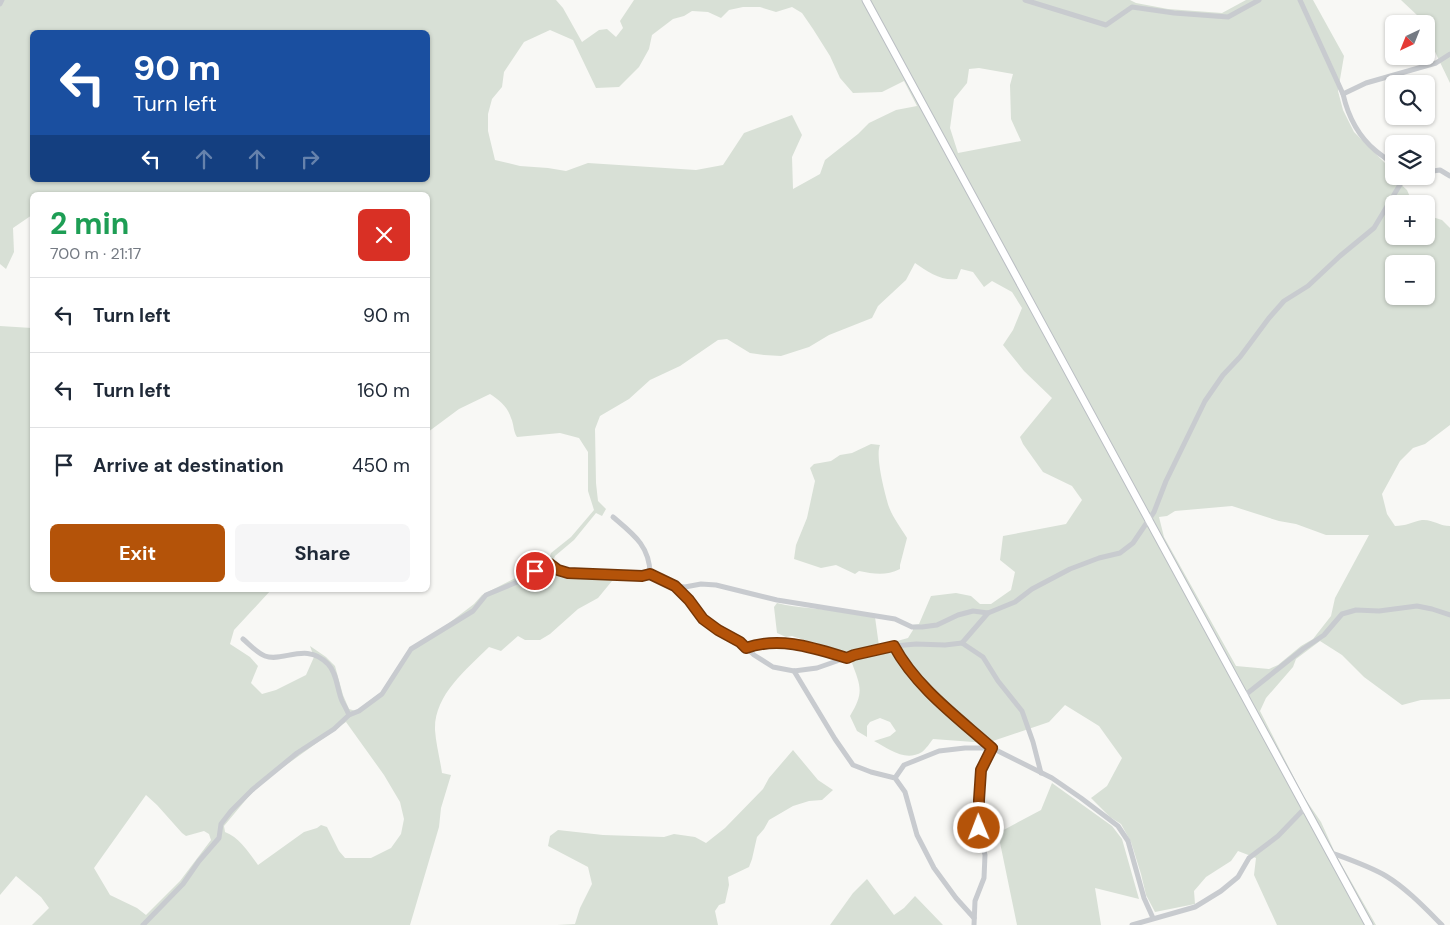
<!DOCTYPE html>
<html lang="en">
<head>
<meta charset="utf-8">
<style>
	body { margin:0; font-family:"DM Sans",sans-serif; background:#f6f6f7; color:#1f2937; height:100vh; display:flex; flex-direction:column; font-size:19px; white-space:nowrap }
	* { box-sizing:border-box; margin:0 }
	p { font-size:16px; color:#747a83 }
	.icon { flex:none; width:28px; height:28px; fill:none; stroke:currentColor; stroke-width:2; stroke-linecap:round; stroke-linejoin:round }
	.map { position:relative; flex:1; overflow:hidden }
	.drawer { position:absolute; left:30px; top:192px; width:400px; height:400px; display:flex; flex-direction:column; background:#fff; border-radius:8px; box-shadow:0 1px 4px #0004 }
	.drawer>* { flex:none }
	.top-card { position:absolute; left:30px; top:30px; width:400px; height:152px; border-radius:8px; box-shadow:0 1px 4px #0004; background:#1a4fa0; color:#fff; overflow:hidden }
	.needle { width:32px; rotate:223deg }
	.tools { position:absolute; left:1385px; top:15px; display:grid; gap:10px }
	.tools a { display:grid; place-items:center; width:50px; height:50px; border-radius:8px; background:#fff; box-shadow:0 1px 4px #0004; font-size:25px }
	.pin { position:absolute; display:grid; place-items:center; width:42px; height:42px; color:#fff; margin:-21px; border:2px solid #fff; border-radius:50%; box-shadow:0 1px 5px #0007 }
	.me { position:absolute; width:55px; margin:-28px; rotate:359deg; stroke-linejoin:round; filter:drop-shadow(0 0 4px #0008) }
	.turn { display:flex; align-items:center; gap:18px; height:105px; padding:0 20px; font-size:22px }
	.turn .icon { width:65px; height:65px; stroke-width:2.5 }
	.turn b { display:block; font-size:35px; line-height:42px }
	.lanes { display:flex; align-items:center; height:48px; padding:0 20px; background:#0003; justify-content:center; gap:25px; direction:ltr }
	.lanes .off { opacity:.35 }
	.round { display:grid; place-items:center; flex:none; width:52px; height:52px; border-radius:8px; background:#f6f6f7 }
	.head { display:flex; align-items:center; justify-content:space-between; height:85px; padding:0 20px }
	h1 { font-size:30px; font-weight:700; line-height:38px; color:#1e9e55 }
	.action { display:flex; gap:10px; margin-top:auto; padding:10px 20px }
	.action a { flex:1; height:58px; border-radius:8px; background:#b45309; color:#fff; font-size:20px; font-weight:700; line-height:58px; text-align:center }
	.action a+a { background:#f6f6f7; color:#1f2937 }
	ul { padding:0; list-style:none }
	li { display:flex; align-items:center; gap:15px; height:75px; padding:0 20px; border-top:1px solid #e0e1e3 }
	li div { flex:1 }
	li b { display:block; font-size:19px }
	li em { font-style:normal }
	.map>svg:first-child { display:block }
</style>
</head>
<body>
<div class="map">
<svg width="1450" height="925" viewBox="0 0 1450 925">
	<rect width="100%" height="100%" fill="#f8f8f5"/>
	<g fill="#d8e0d6" fill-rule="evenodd">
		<path d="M0 0H556L563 8 582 42 599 30 607 29 616 37 623 28 620 21 634 0H1130L1136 3 1168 9 1222 13 1246 0H1313L1344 56 1338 91 1343 110 1354 132 1394 172 1396 180 1407 190 1413 204H1394V236H1426V215L1442 220 1450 228V425L1425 444 1413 448 1400 461 1382 494 1387 514 1395 526C1406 526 1412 522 1422 520 1432 519 1440 526 1450 526V699L1421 700 1402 705 1364 677 1342 655 1320 641 1296 659 1293 667 1266 698 1260 711 1304 797 1321 822 1336 855 1376 925H1277L1254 875 1256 858 1238 851 1231 861 1206 877 1194 891 1195 904 1155 912 1146 895 1141 874 1131 842 1121 824 1110 817 1091 798 1107 786 1122 758 1099 726 1065 705 1049 722 987 743 933 739C930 743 926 749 922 752 905 762 889 749 874 741L890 736 896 731 890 722 880 718 870 722 867 726V737L857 731 850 716C864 693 861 687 852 663L856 657 855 652 846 654 792 636 786 637 777 633 774 607 777 603C797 608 816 608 836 611 849 613 861 616 875 617L879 646 908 638 913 630V625L919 624 931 596 956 593 971 596 980 604H991L1011 590 1015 572 1000 560 1003 536 1066 524 1082 500 1072 486 1043 472 1023 444 1020 437 1052 398 1024 371 1003 345 1013 330 1022 308 1012 292 992 281 984 287 973 272 961 269 957 279C941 281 928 272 915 263L906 280 878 306 872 318 829 335 809 347 781 356 764 355 750 353 727 339 718 340 680 366 650 380 629 399 600 416 595 429 596 483 598 501 606 509 602 516 596 513 574 540 555 556 552 563 561 569 624 573V578L612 581 598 598 578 609 550 634 540 640H525L518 636 501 651 489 647C466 670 434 695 435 730 436 744 440 759 442 773L451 775 441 808 439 827 410 925H32L49 908 41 897 16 876 0 895V326L32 328V590H271L234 630 230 644 250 657 258 666 251 683 262 694 276 690 306 675 314 657 310 646 326 657 335 666 343 695 349 709 356 711 381 692 409 649 436 633 474 604 482 595 529 571 549 560 551 553 571 537 594 510 588 491V452L579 438 560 433 517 437C513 431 514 424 511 418 508 407 499 400 490 394L459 409 428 432V195H97L93 192 76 195H32V215L13 228 14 252 6 269 0 264ZM743 7H760L776 12 792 7 802 13 813 29 830 56 840 78 853 93 882 92 904 81 917 106 896 110 869 123 858 134 825 160 820 174 793 189 792 157 802 135 792 115 744 133 723 165 696 170 588 163 566 171 548 168 520 166 495 160 488 131V114L492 99 502 87 504 72 524 42 550 30 573 40 596 88 619 87 639 67 649 49 652 35 673 19 684 16 692 11 708 12 721 18 729 10ZM32 32H428V180H32ZM979 68 1013 74 1010 85 1011 119 1021 141 958 153 950 128 954 99 967 83 969 69ZM1394 264H1426V296H1394ZM1232 506 1279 521 1296 524 1326 535H1369L1335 598 1331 616 1313 639 1301 646 1278 665 1269 669 1236 666 1164 537 1159 517 1167 516 1175 511ZM346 722 384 775 400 802 404 819 401 834 391 848 371 858H345L339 851 327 827 321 825 317 828 304 832 258 865C249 853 239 837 225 832L224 826 249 796 268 778ZM146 795 157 805 182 833 186 836 204 831 209 834 211 840 180 881 146 915 137 908 110 895 94 868Z"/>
		<path d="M1401 0H1450V83L1426 33V24H1422L1418 16Z"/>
		<path d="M871 444 880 445C875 456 885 495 889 507 893 518 901 528 907 538L900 565V569C886 576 874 574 859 571L855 574 836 565 821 568 794 559 796 545 807 518 815 481 810 468 814 464 831 461 840 455 852 453Z"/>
		<path d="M793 750 818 780 833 790 822 800 809 801 793 806 769 820 764 829 757 837 752 859 749 867 728 877 729 885 725 903 719 905 715 911 718 925H557L575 924 580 908 592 884 588 867 548 846 550 836 558 830 603 835 664 837 674 834 695 837 706 843 725 828 763 789 769 778Z"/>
		<path d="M1052 783 1112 826 1122 839 1139 899 1095 888 1101 925H1017L998 833 1041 810Z"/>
		<path d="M867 879 894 915 904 908 915 896 943 925H830L853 893Z"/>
	</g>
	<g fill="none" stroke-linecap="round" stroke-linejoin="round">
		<defs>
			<path id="secondary" d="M866 0 1369 925"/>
		</defs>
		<use href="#secondary" stroke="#babec3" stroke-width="9"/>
		<g stroke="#c8cbcf" stroke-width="5">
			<path d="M1025 0 1106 25 1132 7 1174 13 1228 17 1259 0"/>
			<path d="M1300 0 1343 94C1348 116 1359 137 1376 151 1382 156 1389 160 1394 166"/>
			<path d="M0 4 2 0"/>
			<path d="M1343 94 1366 83 1436 63 1450 54"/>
			<path d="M1426 172 1440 170 1450 176"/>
			<path d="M1401 183 1416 176"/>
			<path d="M613 517C633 534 650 546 650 574"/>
			<path d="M675 587 689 600 703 619 718 630 740 642 754 655 773 667 794 671 817 668 854 655 894 646 916 644 945 645 962 643 988 613"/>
			<path d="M243 639C249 644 257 653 265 656 283 663 306 641 328 664 337 673 337 689 342 701 344 705 347 710 349 715"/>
			<path d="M962 643 983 657 998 681 1022 711 1033 742 1041 773"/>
			<path d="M894 646 904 665 937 699 992 748 1052 778 1081 798 1118 826 1128 841 1144 898 1153 918"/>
			<path d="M746 648C779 636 814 648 846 658"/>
			<path d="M794 671 835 739 853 765 871 772 895 778 905 792 917 835 934 868 956 898 974 918"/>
			<path d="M1244 696 1303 649 1324 635 1342 614 1356 610 1379 611 1417 606 1432 609 1450 615"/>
			<path d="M895 778 904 765 939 751 965 748H992L981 771 979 800V829L985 855 984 878 975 901 974 925"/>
			<path d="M1329 852C1348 859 1369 866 1386 876 1406 888 1426 909 1442 925"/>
			<path d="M143 925 183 884 199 861 219 838 221 824 231 811 252 790 297 753 334 729 349 715 359 711 382 694 411 649 473 611 486 595 522 580 550 564 558 570 568 573 642 576 650 574 675 586 685 587 701 584 716 585 777 600 895 619 912 627H922L937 625 958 615 973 611 988 613 1015 602 1032 589 1070 569 1099 558 1120 553 1133 543 1154 512 1166 481 1205 401 1223 375 1240 357 1269 318 1284 301 1308 286 1340 256 1374 228 1401 183 1400 176"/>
			<path d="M1132 925 1195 907 1221 891 1238 877 1249 858 1278 836 1305 808"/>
		</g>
		<use href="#secondary" stroke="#fff" stroke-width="7"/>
	</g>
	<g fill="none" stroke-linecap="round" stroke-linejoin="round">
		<defs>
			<path id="route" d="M535 571 550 564 558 570 568 573 642 576 650 574 675 586 689 600 703 619 718 630 740 642 746 648C780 636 814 648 847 658L854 655 894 646C916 687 957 717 992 748L981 770 979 800V828"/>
		</defs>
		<use href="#route" stroke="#753606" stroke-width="12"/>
		<use href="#route" stroke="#b45309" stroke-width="9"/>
	</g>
</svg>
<div class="tools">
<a><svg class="needle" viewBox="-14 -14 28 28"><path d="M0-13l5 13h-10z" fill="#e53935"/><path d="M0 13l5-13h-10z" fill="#747a83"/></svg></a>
<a><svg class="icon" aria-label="search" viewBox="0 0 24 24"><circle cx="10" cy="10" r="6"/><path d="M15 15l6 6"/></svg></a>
<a><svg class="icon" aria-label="layers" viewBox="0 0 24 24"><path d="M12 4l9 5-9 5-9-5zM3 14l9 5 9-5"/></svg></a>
<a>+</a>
<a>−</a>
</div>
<div class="pin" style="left:535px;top:571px;background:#d93025"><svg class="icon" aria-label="arrive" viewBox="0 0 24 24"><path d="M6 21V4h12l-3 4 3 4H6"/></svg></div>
<svg class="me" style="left:979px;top:828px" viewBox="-20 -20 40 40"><circle r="17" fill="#b45309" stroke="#fff" stroke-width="3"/><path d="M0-11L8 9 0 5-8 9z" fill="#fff"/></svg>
<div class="top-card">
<div class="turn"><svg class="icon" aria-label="left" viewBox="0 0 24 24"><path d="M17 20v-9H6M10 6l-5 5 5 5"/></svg><div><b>90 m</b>Turn left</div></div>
<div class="lanes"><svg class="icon" aria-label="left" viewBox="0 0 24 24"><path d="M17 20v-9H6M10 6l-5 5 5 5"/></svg><svg class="icon off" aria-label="ahead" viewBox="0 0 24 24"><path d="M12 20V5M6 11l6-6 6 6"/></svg><svg class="icon off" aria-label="ahead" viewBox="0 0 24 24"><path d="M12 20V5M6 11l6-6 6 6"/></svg><svg class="icon off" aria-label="right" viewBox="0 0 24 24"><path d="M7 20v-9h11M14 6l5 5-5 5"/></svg></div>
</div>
<section class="drawer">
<div class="head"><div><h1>2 min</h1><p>700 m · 21:17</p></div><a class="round" style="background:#d93025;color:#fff"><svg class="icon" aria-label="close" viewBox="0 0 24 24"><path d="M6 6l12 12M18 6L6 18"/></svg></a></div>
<ul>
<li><svg class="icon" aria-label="left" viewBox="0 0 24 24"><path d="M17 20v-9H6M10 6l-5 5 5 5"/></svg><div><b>Turn left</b></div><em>90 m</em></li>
<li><svg class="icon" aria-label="left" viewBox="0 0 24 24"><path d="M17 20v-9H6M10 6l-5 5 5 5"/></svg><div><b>Turn left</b></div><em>160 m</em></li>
<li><svg class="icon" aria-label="arrive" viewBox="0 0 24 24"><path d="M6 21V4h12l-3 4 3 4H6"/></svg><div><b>Arrive at destination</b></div><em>450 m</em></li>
</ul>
<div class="action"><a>Exit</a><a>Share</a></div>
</section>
</div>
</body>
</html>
